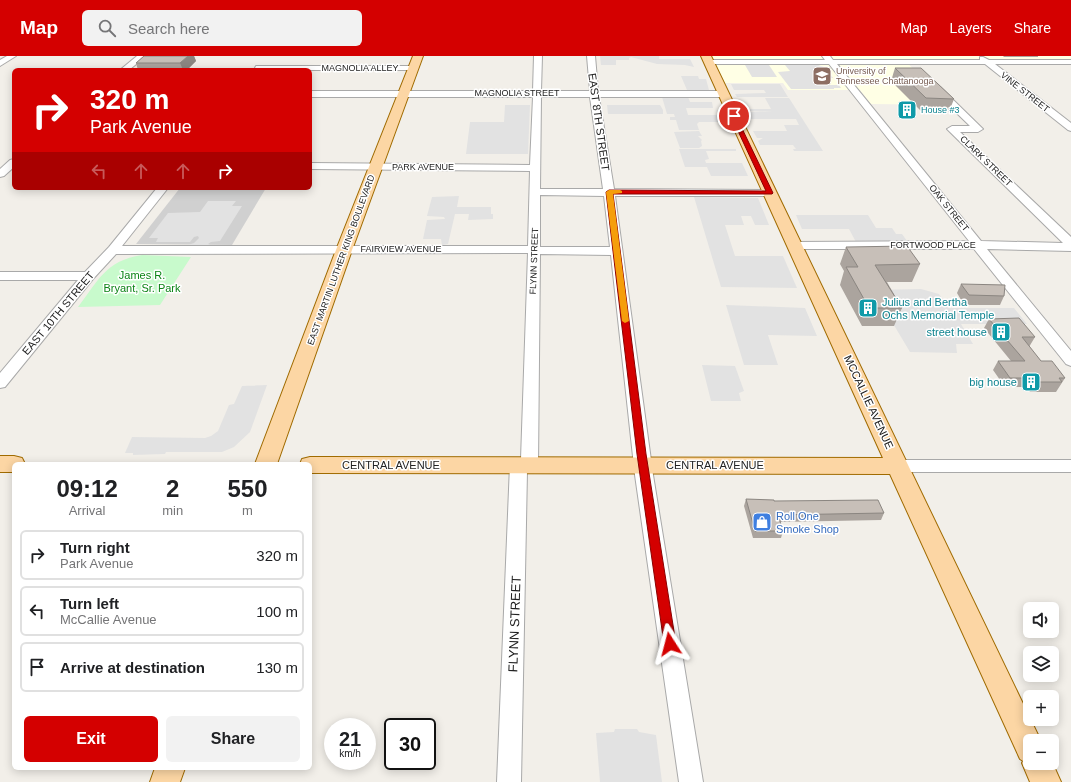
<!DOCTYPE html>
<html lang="en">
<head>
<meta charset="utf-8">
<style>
	body { margin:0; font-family:Helvetica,sans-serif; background:#f2f2f2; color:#202124; height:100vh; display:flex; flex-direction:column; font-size:15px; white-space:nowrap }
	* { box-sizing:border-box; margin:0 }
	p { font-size:13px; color:#757577 }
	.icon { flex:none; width:22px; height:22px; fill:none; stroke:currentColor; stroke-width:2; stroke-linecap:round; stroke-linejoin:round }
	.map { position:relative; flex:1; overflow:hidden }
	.side { position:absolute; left:12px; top:406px; width:300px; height:308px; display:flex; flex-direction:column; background:#fff; border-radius:6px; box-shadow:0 2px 10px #0003 }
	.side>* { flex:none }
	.hud { position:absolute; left:12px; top:12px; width:300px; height:122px; border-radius:6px; box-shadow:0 2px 10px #0003; background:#d40000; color:#fff; overflow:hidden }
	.controls { position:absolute; left:1023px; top:546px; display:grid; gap:8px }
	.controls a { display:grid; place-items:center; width:36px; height:36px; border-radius:6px; background:#fff; box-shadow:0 2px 10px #0003; font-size:20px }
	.speed { position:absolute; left:324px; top:662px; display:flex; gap:8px; font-size:20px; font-weight:700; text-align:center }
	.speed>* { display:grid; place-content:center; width:52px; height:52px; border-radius:50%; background:#fff; box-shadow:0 2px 10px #0003; line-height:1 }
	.speed small { font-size:10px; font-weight:400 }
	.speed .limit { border:2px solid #111; border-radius:6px; background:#fff; color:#111 }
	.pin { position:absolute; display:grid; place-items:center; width:34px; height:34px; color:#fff; margin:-17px; border:2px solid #fff; border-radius:50%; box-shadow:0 1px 4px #0007 }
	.me { position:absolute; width:44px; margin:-22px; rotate:351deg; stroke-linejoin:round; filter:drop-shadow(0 0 3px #0008) }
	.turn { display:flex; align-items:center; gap:14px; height:84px; padding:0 12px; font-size:18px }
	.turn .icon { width:52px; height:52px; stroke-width:2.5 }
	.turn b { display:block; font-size:28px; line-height:34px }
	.lanes { display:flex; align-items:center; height:38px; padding:0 12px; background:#0003; justify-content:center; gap:20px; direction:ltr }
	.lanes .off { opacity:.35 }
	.eta { display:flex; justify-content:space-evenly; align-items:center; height:68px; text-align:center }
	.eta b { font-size:24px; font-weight:700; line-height:28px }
	.button { display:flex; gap:8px; margin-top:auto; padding:8px 12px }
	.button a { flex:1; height:46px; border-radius:6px; background:#d40000; color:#fff; font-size:16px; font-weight:700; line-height:46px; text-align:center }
	.button a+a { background:#f2f2f2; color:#202124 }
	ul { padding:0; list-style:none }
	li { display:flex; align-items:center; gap:12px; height:50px; margin:0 8px 6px; padding:0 4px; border:2px solid #e0e0e0; border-radius:6px }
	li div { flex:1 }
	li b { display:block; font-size:15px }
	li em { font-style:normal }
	header { display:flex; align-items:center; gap:24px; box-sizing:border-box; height:56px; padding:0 20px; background:#d40000; color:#fff }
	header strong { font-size:19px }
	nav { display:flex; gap:22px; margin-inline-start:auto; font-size:14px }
	.search { width:280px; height:36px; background:#f2f2f2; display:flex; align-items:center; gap:10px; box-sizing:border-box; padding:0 14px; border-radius:6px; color:#757577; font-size:15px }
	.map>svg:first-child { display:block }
</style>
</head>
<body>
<header>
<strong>Map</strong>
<div class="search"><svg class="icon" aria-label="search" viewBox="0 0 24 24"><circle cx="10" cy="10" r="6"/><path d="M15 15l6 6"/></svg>Search here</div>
<nav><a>Map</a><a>Layers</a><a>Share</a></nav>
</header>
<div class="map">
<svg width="1071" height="726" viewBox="0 0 1071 726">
	<rect width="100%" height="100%" fill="#f2efe9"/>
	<path fill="#ffffe5" d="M712 0H1071V4L906 6 952 49 871 48 860 34H788L783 27H725Z"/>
	<path fill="#d0d0d0" d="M180 132H266L232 189 136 188Z"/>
	<path fill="#c8facc" d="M142 199 191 201 160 249 78 251C99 224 105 205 142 199Z"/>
	<g fill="#e2e2e2">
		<path d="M600 0H659V3H690L694 11 685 9 657 8 631 1 629 2V4H616V9H601Z"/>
		<path d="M745 9H769L777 21H752Z"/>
		<path d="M785 9H818L824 11 826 13 821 14 824 17H829L833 22H819L823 29H839L841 32H834V33H791L778 16 790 15Z"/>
		<path d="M681 20H698L699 23H706L709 34H687Z"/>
		<path d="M731 28H780L788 41H737L735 38 766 37 764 34H734Z"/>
		<path d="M662 41H688L690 46H712L713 52H686L688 59H716L723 61 725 66H699L697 68 699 74H679L676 64H670V61H675L674 58H667Z"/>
		<path d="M765 42H789L823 95H794L793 93H796L793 89H760L758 85 763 82H757L753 75H787L784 69H799L796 63H749L746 58 750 56H773L746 55 745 53H771Z"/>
		<path d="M505 49H530L528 98H466L470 66H504Z"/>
		<path d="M607 49H660L663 54V58H608Z"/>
		<path d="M699 75 702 80H698L702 84 701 85 702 90 699 92H680L674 76Z"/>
		<path d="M679 93H736V95H706L709 103 705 104 706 107H742L748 120H711L707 111H685Z"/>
		<path d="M459 140 457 151H491V158H493V163L468 164 469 158H455L448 188 442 189 441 183H423L427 164 445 163 444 161 427 160 432 141Z"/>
		<path d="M694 141 758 142 769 169H755L751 160H741L744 169H725L735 200H783L797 232 721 231Z"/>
		<path d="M208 145H236L232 150H242L220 185 211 186 208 188 210 189H188L194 187 199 182 198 180 194 181 190 186H156L158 182H149L168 157 200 156Z"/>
		<path d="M796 159H868L876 172H892L896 178H902L907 185 856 186 849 173H802Z"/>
		<path d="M921 233 939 238 949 252H1014L1027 268H961L973 288H956L957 297 910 296 873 234Z"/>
		<path d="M726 249 805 252 817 280 768 279 778 309H744Z"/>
		<path d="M702 309 735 310 744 335 739 337 741 345H711Z"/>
		<path d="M267 329 250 376 234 391 222 396H166L165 398 133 399V397H125L132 381 205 382 211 380 218 375 229 349 234 348 242 330Z"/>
		<path d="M615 673H637L639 676 656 679 662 726H600L596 677 614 676Z"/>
	</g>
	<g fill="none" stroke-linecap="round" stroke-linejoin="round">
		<defs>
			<g id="minor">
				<path d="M7 0H16L0 10V4Z"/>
				<path d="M137 0H146L129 14H120Z"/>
				<path d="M534 0H542L541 35H590L587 0H595L598 35H724L728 38 724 41H599L614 133 770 134 775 137 770 140H615L653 419 703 726H679L635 419 611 199 540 198 538 409 535 413 527 415 521 726H497L510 409 513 405 521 403 528 197 116 198 93 223 5 331 0 332V317L78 224H0V216H85L109 191 157 132H168L122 190H528L530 115 310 113V107L530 109 533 41H310V35H533ZM541 41H590L603 133H540ZM540 139 604 140 610 191H540Z"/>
				<path d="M822 0H830L833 4H980V1H983L989 4H1071V8H995L1071 67V75L1068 74 985 8H837L981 185 1063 187 949 75 947 73 952 70H970L934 35 933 33 934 31H940L983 73 978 76H960L1071 181V195L987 193 1071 295V310L1066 308 974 193H791L789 190 791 187 795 186 969 185 829 8H709L705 6 709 4H825Z"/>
				<path d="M256 10H414L418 12 414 14H257L255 12Z"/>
				<path d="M14 103V111L4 120 0 121V113L10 104Z"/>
				<path d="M899 404H1071V416H899L893 414 890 410 893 406Z"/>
			</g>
			<g id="major">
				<path d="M413 0H423L352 194 277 408H255L336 194Z"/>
				<path d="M701 0H711L1040 683 1041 685H1030V707H1052V706L1061 726H1030L1022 707 1023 705 1020 703 890 418 310 417V408H300L302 403 310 401 883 402Z"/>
				<path d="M0 400H14L22 402 25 408H14V416H0Z"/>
				<path d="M155 712H185L180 726H150Z"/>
			</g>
		</defs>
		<use href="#minor" stroke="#a9a9a9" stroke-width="2"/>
		<use href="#major" stroke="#a06b00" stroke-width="2"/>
		<use href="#minor" fill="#fff" fill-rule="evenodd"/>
		<use href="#major" fill="#fcd6a4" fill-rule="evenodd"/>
	</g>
	<g fill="#aba49e">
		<path d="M144 0H194L196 5 187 14H138L136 7Z"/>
		<path d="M1003 0H1038V1H1004Z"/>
		<path d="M895 12 954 43 949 56 921 55 891 25Z"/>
		<path d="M846 191 920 208 912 226H887L902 252 894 270H862L840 229 844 215 840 208Z"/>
		<path d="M961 228 1004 240 1000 249H964L957 237Z"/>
		<path d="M989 263 1035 281 1029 291 1041 305 1065 322 1056 336H1030L1027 331H1005L993 314 998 305H1011L984 272Z"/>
		<path d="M746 443 884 457 881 464 780 466 783 475 781 482H753L744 450Z"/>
	</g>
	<path fill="#8b8681" d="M188 0H194L196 5 187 14H183L180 7Z"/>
	<g fill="#c7bfb8" stroke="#8b8681">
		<path d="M144 0H188L180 7H136Z"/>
		<path d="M895 12H921L954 43 926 42Z"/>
		<path d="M907 190 920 208 875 209 902 252H869L846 211H858L846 191Z"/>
		<path d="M961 228 1005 229 1004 240 969 239Z"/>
		<path d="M1019 262 1035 281H1022L1041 305H1052L1065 322H1059L1062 326H1036L1033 322H1010L998 305H1025L989 263Z"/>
		<path d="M746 443 774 444V445L878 444 884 457 778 459 783 475H755Z"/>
	</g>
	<path fill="#d40000" stroke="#8a0000" d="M734 58 736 60 773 137 772 138H613L646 398 676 588 674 592 670 593 666 592 664 588 637 398 606 136 609 134 766 135 731 60Z"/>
	<path fill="#f59e0b" d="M620 134 622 135V137L613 138 629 265 625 267 622 265 606 136 609 134Z"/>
	<defs>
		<symbol id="university-square" viewBox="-11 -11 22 22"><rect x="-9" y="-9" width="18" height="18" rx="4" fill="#8d6e63" stroke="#fff"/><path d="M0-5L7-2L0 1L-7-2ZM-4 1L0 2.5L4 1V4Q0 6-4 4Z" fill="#fff"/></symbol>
		<symbol id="building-square" viewBox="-11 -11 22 22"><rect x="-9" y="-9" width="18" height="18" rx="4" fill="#0f9aa8" stroke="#fff"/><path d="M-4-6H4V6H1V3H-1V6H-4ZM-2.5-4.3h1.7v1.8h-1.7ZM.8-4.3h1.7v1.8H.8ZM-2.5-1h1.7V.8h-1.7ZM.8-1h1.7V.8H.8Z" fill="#fff"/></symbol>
		<symbol id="shop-square" viewBox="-11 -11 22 22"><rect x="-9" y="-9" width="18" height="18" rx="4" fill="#3f7fe0" stroke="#fff"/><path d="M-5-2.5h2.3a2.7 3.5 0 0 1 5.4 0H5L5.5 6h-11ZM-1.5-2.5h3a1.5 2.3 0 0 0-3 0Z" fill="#fff"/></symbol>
	</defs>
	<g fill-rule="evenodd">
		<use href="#university-square" x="811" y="9" width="22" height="22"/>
		<use href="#building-square" x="896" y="43" width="22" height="22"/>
		<use href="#building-square" x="857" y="241" width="22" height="22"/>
		<use href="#building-square" x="990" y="265" width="22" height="22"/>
		<use href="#building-square" x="1020" y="315" width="22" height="22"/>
		<use href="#shop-square" x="751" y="455" width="22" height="22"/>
	</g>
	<g text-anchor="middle" stroke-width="3" stroke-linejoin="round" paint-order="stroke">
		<g font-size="9" fill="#222" stroke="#fff">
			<text x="360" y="15">MAGNOLIA ALLEY</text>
			<text transform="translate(1025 36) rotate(38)" y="3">VINE STREET</text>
			<text x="517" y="40">MAGNOLIA STREET</text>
			<text transform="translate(986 105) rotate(44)" y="3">CLARK STREET</text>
			<text x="423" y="114">PARK AVENUE</text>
			<text transform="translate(949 152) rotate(51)" y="3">OAK STREET</text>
			<text x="933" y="192">FORTWOOD PLACE</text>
			<text x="401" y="196">FAIRVIEW AVENUE</text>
			<text transform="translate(341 204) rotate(-70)" y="3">EAST MARTIN LUTHER KING BOULEVARD</text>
			<text transform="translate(534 205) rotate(-88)" y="3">FLYNN STREET</text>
		</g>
		<g font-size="9" fill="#785e54" stroke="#fff" text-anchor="start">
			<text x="836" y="18">University of<tspan x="836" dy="10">Tennessee Chattanooga</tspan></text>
		</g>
		<g font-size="9" fill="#0d838f" stroke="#fff" text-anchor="start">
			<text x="921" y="57">House #3</text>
		</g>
		<g font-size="11" fill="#222" stroke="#fff">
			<text transform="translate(599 66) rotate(82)" y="4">EAST 8TH STREET</text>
			<text transform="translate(58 257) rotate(-50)" y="4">EAST 10TH STREET</text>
			<text transform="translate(869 346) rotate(65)" y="4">MCCALLIE AVENUE</text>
			<text x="391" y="413">CENTRAL AVENUE</text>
			<text x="715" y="413">CENTRAL AVENUE</text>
		</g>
		<g font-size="11" fill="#0c8416" stroke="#fff">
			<text x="142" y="223">James R.<tspan x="142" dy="13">Bryant, Sr. Park</tspan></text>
		</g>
		<g font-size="11" fill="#0d838f" stroke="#fff" text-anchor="end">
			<text x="882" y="250" text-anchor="start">Julius and Bertha<tspan x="882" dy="13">Ochs Memorial Temple</tspan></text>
			<text x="987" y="280">street house</text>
			<text x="1017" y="330">big house</text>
		</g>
		<g font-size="11" fill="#366cbe" stroke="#fff" text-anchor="start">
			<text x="776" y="464">Roll One<tspan x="776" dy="13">Smoke Shop</tspan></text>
		</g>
		<g font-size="13" fill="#222" stroke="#fff">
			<text transform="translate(514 568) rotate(-88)" y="5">FLYNN STREET</text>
		</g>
	</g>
</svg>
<div class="controls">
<a><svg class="icon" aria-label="sound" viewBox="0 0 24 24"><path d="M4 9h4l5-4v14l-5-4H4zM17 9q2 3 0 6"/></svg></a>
<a><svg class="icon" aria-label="layers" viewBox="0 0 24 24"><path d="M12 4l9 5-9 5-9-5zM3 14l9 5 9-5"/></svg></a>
<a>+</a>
<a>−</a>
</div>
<div class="speed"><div>21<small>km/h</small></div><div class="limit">30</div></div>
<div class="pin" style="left:734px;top:60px;background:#d93025"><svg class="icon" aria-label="arrive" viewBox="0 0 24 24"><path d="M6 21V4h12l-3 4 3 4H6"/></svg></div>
<svg class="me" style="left:670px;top:588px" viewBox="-20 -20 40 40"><path d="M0-17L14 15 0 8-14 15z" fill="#d40000" stroke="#fff" stroke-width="4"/></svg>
<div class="hud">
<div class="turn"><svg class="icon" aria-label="right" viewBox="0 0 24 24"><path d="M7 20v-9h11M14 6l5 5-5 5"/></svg><div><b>320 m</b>Park Avenue</div></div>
<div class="lanes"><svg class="icon off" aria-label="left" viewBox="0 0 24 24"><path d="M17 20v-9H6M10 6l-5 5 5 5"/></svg><svg class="icon off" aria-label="ahead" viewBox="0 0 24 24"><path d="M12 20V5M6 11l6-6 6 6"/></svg><svg class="icon off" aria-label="ahead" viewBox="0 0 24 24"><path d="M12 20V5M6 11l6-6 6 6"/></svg><svg class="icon" aria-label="right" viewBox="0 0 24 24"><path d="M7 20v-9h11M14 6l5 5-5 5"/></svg></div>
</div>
<section class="side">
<div class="eta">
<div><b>09:12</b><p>Arrival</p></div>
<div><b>2</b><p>min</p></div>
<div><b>550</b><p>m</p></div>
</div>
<ul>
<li><svg class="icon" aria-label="right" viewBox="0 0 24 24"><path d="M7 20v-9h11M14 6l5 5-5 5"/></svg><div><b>Turn right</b><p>Park Avenue</p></div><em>320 m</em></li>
<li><svg class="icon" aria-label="left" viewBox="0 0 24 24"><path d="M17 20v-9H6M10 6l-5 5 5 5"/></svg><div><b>Turn left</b><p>McCallie Avenue</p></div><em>100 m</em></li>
<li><svg class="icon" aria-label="arrive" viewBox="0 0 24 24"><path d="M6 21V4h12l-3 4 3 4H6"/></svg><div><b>Arrive at destination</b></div><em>130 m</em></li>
</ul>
<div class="button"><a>Exit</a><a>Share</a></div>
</section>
</div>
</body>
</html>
